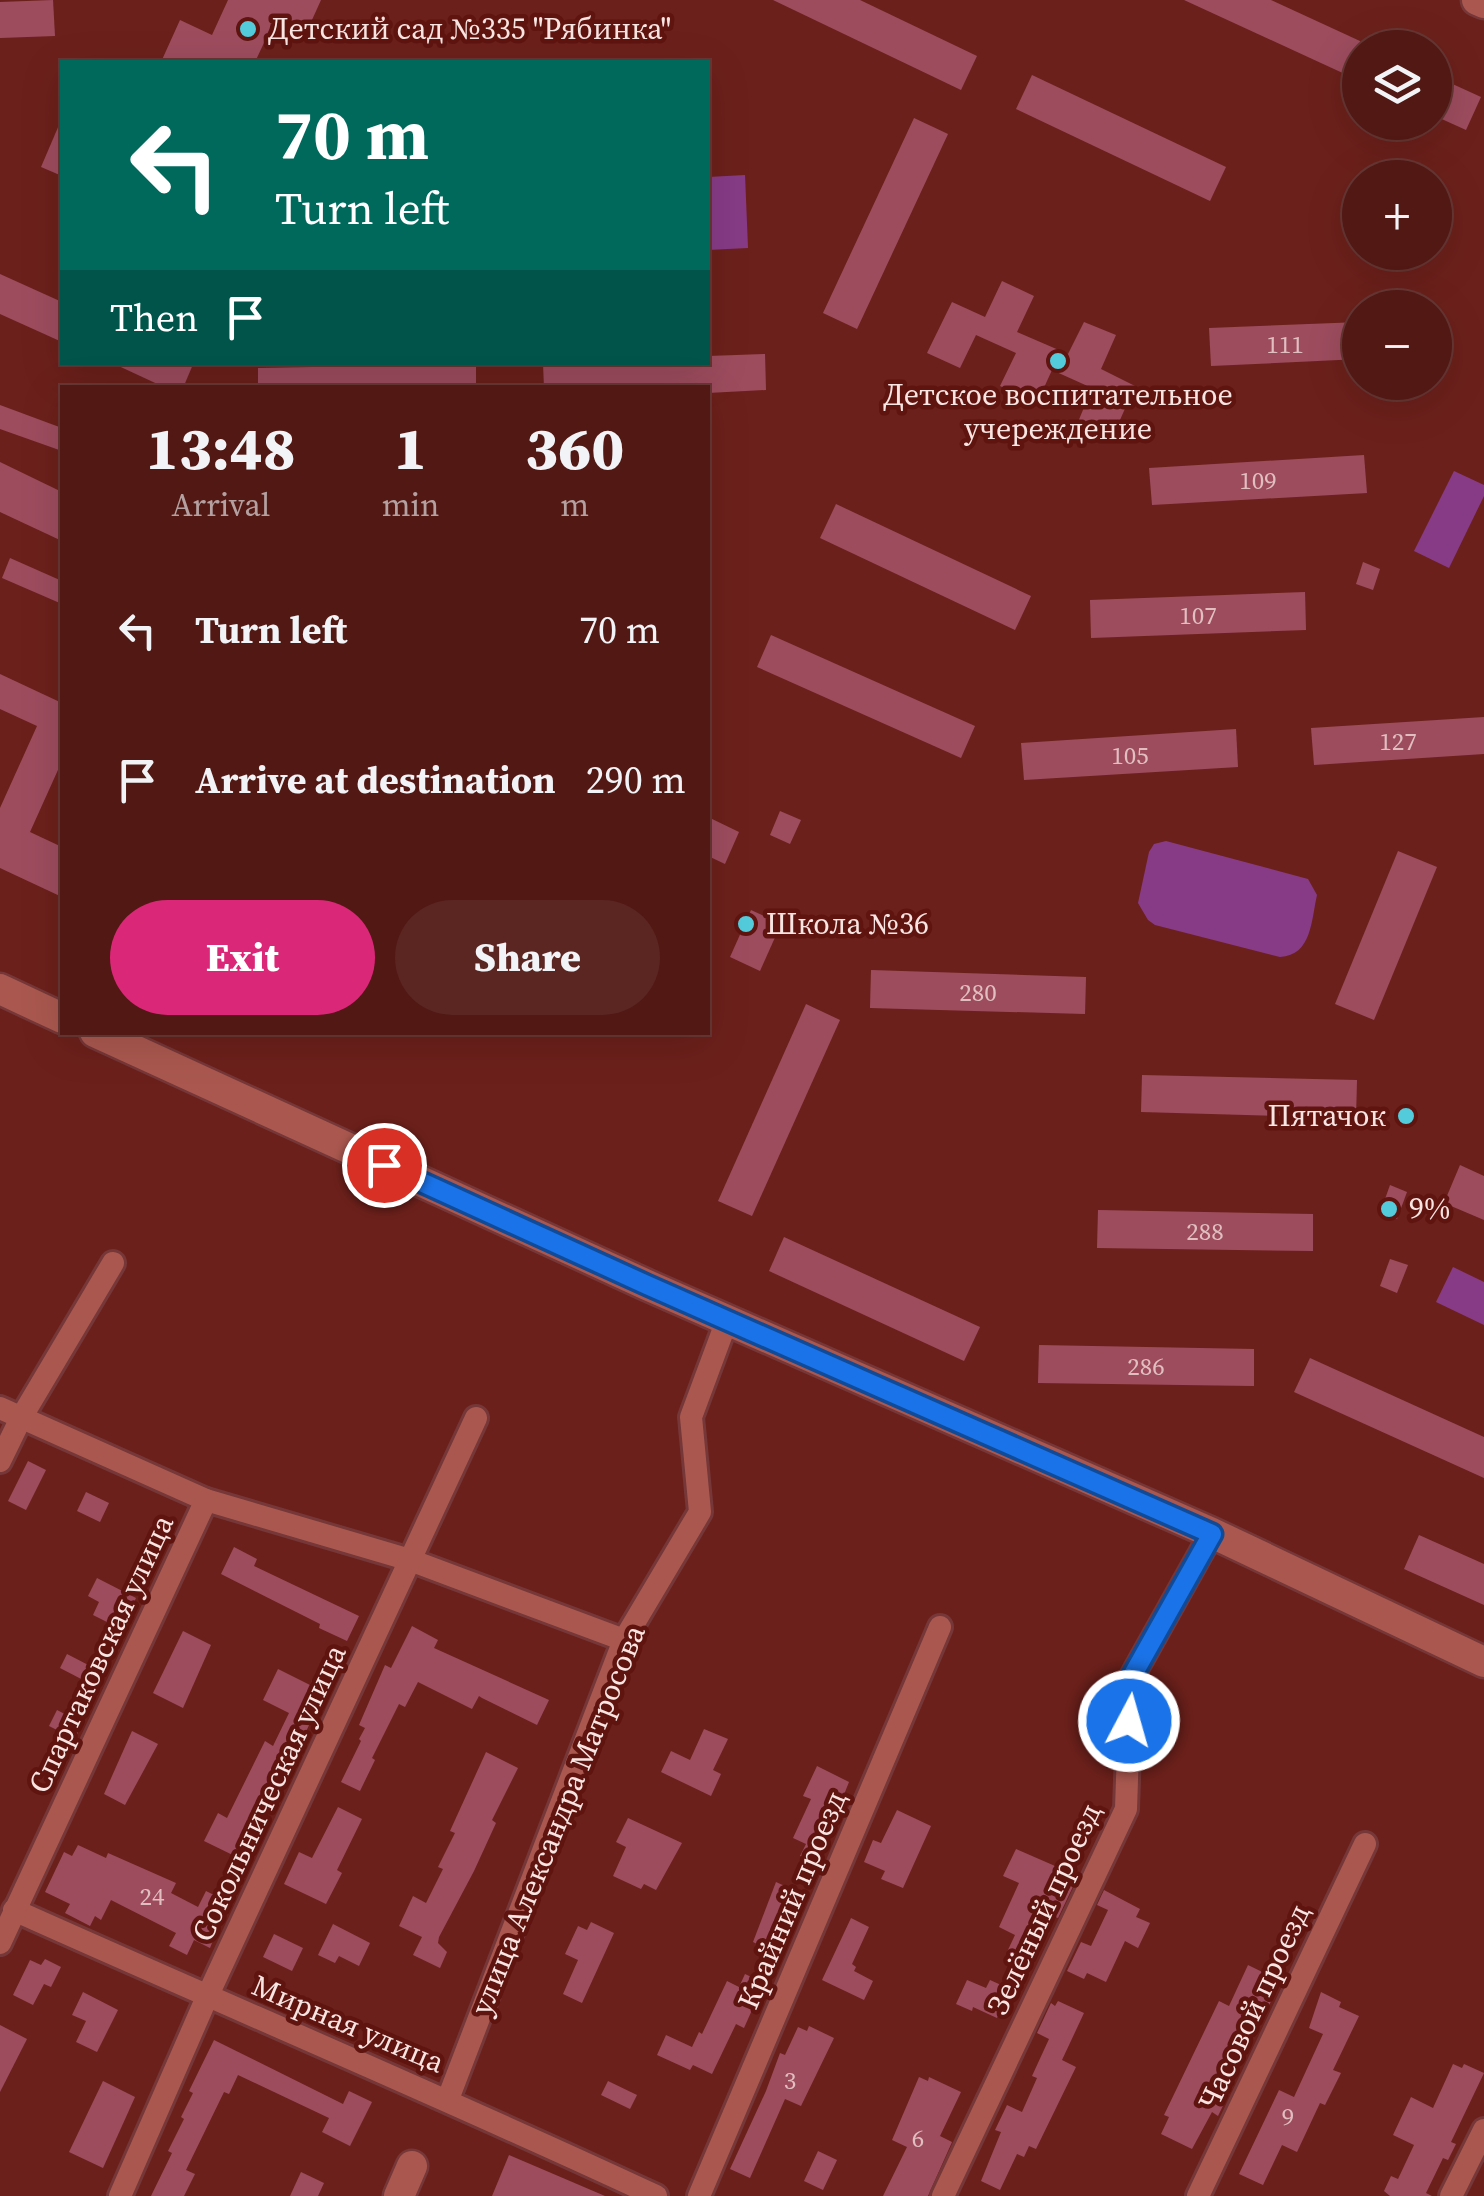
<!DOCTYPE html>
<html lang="en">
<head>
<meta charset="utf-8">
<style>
	body { margin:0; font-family:"Source Serif 4",serif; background:#5b2522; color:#f1f3f6; height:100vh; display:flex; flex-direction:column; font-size:38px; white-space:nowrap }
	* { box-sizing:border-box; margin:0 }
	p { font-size:32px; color:#b4a0a0 }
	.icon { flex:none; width:55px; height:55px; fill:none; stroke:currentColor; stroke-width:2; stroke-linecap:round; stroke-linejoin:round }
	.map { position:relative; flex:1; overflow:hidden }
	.sheet { position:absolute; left:60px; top:385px; width:650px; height:650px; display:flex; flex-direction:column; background:#511814; border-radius:0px; box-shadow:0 10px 40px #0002,0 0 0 2px #673734 }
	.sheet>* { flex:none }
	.banner { position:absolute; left:60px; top:60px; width:650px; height:305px; border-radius:0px; box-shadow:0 10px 40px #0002,0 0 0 2px #673734; background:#00695c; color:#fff; overflow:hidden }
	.controls { position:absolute; left:1342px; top:30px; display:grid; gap:20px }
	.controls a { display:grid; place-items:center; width:110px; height:110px; border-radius:50%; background:#511814; box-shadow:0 10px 40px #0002,0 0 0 2px #673734; font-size:50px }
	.pin { position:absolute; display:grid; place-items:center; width:85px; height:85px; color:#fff; margin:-42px; border:5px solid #fff; border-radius:50%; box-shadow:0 2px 10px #0007 }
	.me { position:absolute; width:110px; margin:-55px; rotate:6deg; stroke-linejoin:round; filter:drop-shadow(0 0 8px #0008) }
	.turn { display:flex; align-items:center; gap:35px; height:210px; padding:0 50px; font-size:45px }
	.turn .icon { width:130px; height:130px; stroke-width:2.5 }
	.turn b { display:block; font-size:70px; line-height:85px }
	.then { display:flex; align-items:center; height:95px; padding:0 50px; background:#0003; gap:20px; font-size:38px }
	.eta { display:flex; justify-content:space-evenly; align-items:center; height:170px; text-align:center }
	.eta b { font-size:60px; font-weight:800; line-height:70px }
	.primary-button { display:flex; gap:20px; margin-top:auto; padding:20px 50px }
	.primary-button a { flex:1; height:115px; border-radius:60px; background:#db2777; color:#fff; font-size:40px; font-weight:800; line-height:115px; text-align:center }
	.primary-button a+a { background:#5b2522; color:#f1f3f6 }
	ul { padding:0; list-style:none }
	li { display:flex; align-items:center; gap:30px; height:150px; padding:0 50px }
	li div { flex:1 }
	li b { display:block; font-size:38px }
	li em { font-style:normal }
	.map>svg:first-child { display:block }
</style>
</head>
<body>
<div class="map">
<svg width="1484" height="2196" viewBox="0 0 1484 2196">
	<rect width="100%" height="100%" fill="#6c201b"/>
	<g fill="#873b86">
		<path d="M745 175 748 248 708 250V177Z"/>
		<path d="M1454 471 1484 485V496L1449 568 1414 551Z"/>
		<path d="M1166 841 1308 879 1317 895C1311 921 1312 955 1280 957L1155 925 1148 920 1138 903 1149 852 1154 844Z"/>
		<path d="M1453 1267 1484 1282V1325L1436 1302Z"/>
	</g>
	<g fill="#9d4c5e">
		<path d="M53 0 55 36 0 38V2Z"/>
		<path d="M228 0H321L302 42 271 28 255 62H161L180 20 212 35Z"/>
		<path d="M773 0H860L977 56 961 90Z"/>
		<path d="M1184 0H1271L1360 41V81Z"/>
		<path d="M1032 75 1226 167 1210 201 1016 109Z"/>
		<path d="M1435 76 1481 97 1466 130 1435 116Z"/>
		<path d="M62 118V176L41 167Z"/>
		<path d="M914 118 948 134 857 329 823 313Z"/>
		<path d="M0 274 62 302V342L0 314Z"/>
		<path d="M1002 281 1034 296 1017 332 1068 354 1084 322 1116 335 1101 369 1135 386 1112 438 1078 422 1092 388 1052 370 1037 403 1000 386 1016 353 976 335 960 368 927 353 952 302 985 317Z"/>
		<path d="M1360 322V359L1211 366 1209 328Z"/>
		<path d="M765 354 766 390 708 393V388H544L543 363 708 362V356Z"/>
		<path d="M110 362H194L183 388H166Z"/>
		<path d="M476 364V388H258V368Z"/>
		<path d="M0 405 62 428V451L0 429Z"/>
		<path d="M1364 455 1367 493 1152 505 1149 468Z"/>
		<path d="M0 462 62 492V541L0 512Z"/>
		<path d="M836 504 1031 596 1015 630 820 538Z"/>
		<path d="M10 558 62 581V604L2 578Z"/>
		<path d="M1363 562 1380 569 1373 590 1356 584Z"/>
		<path d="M1305 592 1306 630 1091 638 1090 600Z"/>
		<path d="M771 635 975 726 961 758 757 667Z"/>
		<path d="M0 674 62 703V761L30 832 62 847V897L0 868V808L37 726 0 709Z"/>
		<path d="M1484 717V754L1314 765 1311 728Z"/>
		<path d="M1236 729 1238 767 1024 780 1021 743Z"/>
		<path d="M780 811 801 820 790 844 770 835Z"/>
		<path d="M708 817 739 832 725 864 708 856Z"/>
		<path d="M1398 851 1437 867 1374 1020 1335 1004Z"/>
		<path d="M751 910 781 924 760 971 730 957Z"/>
		<path d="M871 970 1086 977 1085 1014 870 1008Z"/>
		<path d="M806 1004 840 1020 752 1216 718 1201Z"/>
		<path d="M1142 1075 1357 1080 1356 1118 1141 1112Z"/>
		<path d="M1460 1165 1484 1176V1220L1444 1203Z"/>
		<path d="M1390 1185 1407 1192 1397 1219 1380 1213Z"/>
		<path d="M1098 1210 1313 1214V1251L1097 1248Z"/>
		<path d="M784 1237 980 1327 964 1361 769 1271Z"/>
		<path d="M1390 1259 1408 1265 1397 1293 1380 1286Z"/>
		<path d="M1039 1345 1254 1349V1386L1038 1383Z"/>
		<path d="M1310 1358 1484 1437V1478L1294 1392Z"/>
		<path d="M28 1461 46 1470 26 1510 8 1501Z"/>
		<path d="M86 1492 109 1503 100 1522 77 1511Z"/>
		<path d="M1419 1535 1484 1564V1605L1404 1569Z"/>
		<path d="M234 1547 257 1559 254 1566 359 1616 347 1641 319 1628 320 1624 221 1574Z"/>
		<path d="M97 1578 136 1598 121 1629 93 1615 99 1602 88 1596Z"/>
		<path d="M412 1626 438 1640 434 1648 549 1700 537 1725 482 1698 479 1696 472 1709 418 1682 405 1707 399 1704 372 1758 375 1760 360 1791 341 1782 361 1741 359 1739 365 1728 359 1725 385 1665 391 1668Z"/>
		<path d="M183 1631 211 1645 183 1708 153 1693Z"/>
		<path d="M67 1654 96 1669 89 1683 60 1668Z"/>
		<path d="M278 1669 310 1685 312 1680 327 1687 245 1861 204 1841 218 1813 227 1818 265 1741 273 1746 289 1713 263 1700Z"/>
		<path d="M57 1710 82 1723 75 1739 49 1726Z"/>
		<path d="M704 1729 728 1739 713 1770 721 1774 711 1796 661 1772 671 1751 690 1760Z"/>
		<path d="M132 1731 158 1744 125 1805 104 1794Z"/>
		<path d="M486 1752 518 1768 492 1820 496 1823 474 1871 439 1937 438 1943 447 1952 440 1968 413 1955 422 1937 399 1926 413 1896 426 1903 443 1869 438 1867 455 1833 450 1831Z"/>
		<path d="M817 1766 849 1782 816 1864 800 1856 806 1844 793 1838 811 1799 803 1796Z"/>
		<path d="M338 1807 362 1819 337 1870 342 1873 326 1904 284 1884 299 1852 312 1858Z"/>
		<path d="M897 1810 931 1826 903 1888 881 1879 885 1871 864 1862 873 1840 881 1843Z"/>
		<path d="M628 1818 682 1843 656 1890 644 1884 641 1889 613 1876 626 1847 616 1842Z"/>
		<path d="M78 1845 106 1858 108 1853 176 1883 171 1893 198 1907 206 1891 228 1902 210 1948 194 1940 187 1955 169 1946 176 1933 111 1900 101 1920 95 1916 90 1926 65 1913 70 1904 45 1892 64 1852 72 1856Z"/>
		<path d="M1016 1849 1078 1876 1058 1918 1053 1916 1031 1964 1007 1952 1015 1935 999 1927 1019 1883 1003 1876Z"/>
		<path d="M776 1882 798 1892 773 1952 753 1942Z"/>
		<path d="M1104 1890 1140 1909 1136 1917 1150 1923 1138 1948 1125 1941 1106 1982 1087 1973 1084 1979 1067 1971 1081 1942 1091 1946 1108 1910 1097 1905Z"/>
		<path d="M851 1918 869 1927 852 1964 856 1967 854 1971 873 1981 864 2000 822 1980Z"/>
		<path d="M591 1922 614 1933 582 2003 563 1994 578 1960 565 1954 578 1926 587 1930Z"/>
		<path d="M333 1924 370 1943 359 1966 339 1956 335 1963 318 1955Z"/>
		<path d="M274 1934 303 1948 292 1971 263 1957Z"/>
		<path d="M45 1959 61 1967 51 1987 44 1984 33 2005 13 1995 30 1960 41 1965Z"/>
		<path d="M1248 1965 1281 1981 1248 2048 1235 2042 1217 2080 1232 2087 1218 2116 1212 2112 1192 2149 1161 2134 1169 2117 1164 2115 1219 2001 1229 2006Z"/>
		<path d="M745 1974 764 1983 744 2028 736 2024 712 2074 693 2065 690 2070 657 2055 666 2035 692 2047 699 2032 702 2034 727 1981 739 1987Z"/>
		<path d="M967 1980 986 1988 990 1980 1010 1989 997 2018 973 2007 972 2011 956 2004Z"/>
		<path d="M83 1992 118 2010 97 2052 76 2042 86 2021 72 2015Z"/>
		<path d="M1321 1992 1341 2002 1339 2007 1359 2016 1333 2070 1341 2073 1325 2105 1320 2103 1297 2152 1282 2145 1263 2185 1239 2174 1279 2090 1294 2097 1323 2034 1309 2028Z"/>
		<path d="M1058 2001 1084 2013 1062 2060 1076 2067 1036 2149 1029 2146 1024 2157 1017 2154 1000 2190 981 2181 1001 2132 995 2130 1007 2105 1022 2112 1037 2078 1032 2076 1049 2039 1037 2033 1051 2003 1055 2006Z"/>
		<path d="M0 2025 27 2039 0 2092Z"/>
		<path d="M809 2026 834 2038 801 2106 785 2099 750 2178 730 2169 766 2091 780 2053 785 2055 798 2027 807 2031Z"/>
		<path d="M214 2040 343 2104 349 2091 372 2102 350 2146 322 2132 329 2118 238 2075 229 2094 224 2092 186 2170 195 2174 184 2196H151L172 2153 168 2151 184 2119 181 2117 193 2093 189 2091Z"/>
		<path d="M1453 2064 1462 2068 1464 2064 1484 2073 1451 2142 1456 2144 1448 2160 1443 2158 1426 2193 1432 2196H1390L1384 2191 1391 2176 1398 2179 1414 2145 1393 2135 1400 2120 1411 2097 1433 2108Z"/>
		<path d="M919 2077 928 2081 929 2077 961 2092 940 2136 952 2142 928 2196H883L907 2147 892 2140Z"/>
		<path d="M103 2081 135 2097 103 2168 69 2152Z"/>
		<path d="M608 2081 637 2095 630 2109 601 2095Z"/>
		<path d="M818 2151 837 2160 823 2190 804 2181Z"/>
		<path d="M509 2155 605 2196H492Z"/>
		<path d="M301 2172 324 2183 318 2196H290Z"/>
	</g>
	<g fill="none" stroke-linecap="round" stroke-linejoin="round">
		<defs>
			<g id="street">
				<path d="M0 1408 206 1500 410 1560 624 1640"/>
				<path d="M0 1461 21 1418 113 1263"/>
				<path d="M14 1910C228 2006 444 2097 656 2196"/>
				<path d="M0 1943 206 1500"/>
				<path d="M448 2099 624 1640 700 1512 691 1417 727 1320"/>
				<path d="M120 2196 207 1997 476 1418"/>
				<path d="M699 2196 940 1627"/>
				<path d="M943 2196 1126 1809 1129 1721 1126 1687 1212 1533"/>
				<path d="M1198 2196 1365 1844"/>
				<path d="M1451 2196 1484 2130"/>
			</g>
			<g id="secondary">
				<path d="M1477 0 1484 3"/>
				<path d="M0 989 62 1018"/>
				<path d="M95 1032 647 1285 1212 1533 1484 1662"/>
				<path d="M399 2196 412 2166"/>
			</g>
		</defs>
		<use href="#street" stroke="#763738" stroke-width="28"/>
		<use href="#secondary" stroke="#763738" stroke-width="35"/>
		<use href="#street" stroke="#aa584f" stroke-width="22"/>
		<use href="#secondary" stroke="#aa584f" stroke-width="30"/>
	</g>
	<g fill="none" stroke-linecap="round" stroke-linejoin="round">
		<defs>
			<path id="route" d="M384 1165 647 1285 1212 1534 1126 1687 1129 1721"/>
		</defs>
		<use href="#route" stroke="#114b97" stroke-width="25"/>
		<use href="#route" stroke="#1a73e8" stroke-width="18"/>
	</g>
	<g fill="#53cbdb" stroke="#5f1410" stroke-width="4">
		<circle cx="248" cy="29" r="10"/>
		<circle cx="1058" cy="361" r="10"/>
		<circle cx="746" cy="924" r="10"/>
		<circle cx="1406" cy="1116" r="10"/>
		<circle cx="1389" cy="1209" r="10"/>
	</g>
	<g text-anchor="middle" stroke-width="9" stroke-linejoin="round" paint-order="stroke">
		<g font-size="25" fill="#e1bfc1">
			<text x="1285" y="353">111</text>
			<text x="1258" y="489">109</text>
			<text x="1198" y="624">107</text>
			<text x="1398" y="750">127</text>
			<text x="1130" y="764">105</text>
			<text x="978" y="1001">280</text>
			<text x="1205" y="1240">288</text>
			<text x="1146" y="1375">286</text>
			<text x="152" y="1905">24</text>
			<text x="790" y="2089">3</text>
			<text x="1288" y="2125">9</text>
			<text x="918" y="2147">6</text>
		</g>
		<g font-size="30" fill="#f8e5e2" stroke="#5f1410" text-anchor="start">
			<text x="268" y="39">Детский сад №335 "Рябинка"</text>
			<text x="1058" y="405" text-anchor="middle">Детское воспитательное<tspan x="1058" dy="34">учереждение</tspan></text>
			<text x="766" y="934">Школа №36</text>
			<text x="1386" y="1126" text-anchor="end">Пятачок</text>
			<text x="1409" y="1219">9%</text>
		</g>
		<g font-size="30" fill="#f8e5e2" stroke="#5f1410">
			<text transform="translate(101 1654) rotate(-65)" y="10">Спартаковская улица</text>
			<text transform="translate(269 1793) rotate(-65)" y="10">Сокольническая улица</text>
			<text transform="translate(558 1820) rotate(-68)" y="10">улица Александра Матросова</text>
			<text transform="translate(792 1900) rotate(-67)" y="10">Крайний проезд</text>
			<text transform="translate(1044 1909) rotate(-65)" y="10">Зелёный проезд</text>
			<text transform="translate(1254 2007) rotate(-65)" y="10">Часовой проезд</text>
			<text transform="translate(348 2024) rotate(23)" y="10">Мирная улица</text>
		</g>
	</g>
</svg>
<div class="controls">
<a><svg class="icon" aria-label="layers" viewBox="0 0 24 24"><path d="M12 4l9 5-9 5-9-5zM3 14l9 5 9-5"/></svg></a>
<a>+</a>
<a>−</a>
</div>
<div class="pin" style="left:384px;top:1165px;background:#d93025"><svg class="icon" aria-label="arrive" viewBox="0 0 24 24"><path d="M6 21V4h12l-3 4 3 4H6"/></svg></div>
<svg class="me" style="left:1129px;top:1721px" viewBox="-20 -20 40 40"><circle r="17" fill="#1a73e8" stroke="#fff" stroke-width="3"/><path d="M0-11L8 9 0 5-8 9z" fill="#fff"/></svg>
<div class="banner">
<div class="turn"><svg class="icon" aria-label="left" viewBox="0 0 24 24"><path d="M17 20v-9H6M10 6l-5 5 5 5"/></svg><div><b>70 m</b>Turn left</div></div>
<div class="then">Then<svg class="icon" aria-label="arrive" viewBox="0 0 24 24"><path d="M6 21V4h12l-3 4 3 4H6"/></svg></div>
</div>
<section class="sheet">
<div class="eta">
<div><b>13:48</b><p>Arrival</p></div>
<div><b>1</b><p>min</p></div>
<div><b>360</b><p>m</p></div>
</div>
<ul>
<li><svg class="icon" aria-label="left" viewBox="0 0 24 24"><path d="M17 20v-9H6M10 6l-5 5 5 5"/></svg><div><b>Turn left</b></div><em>70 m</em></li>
<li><svg class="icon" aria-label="arrive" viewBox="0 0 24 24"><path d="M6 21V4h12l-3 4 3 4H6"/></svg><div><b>Arrive at destination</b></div><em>290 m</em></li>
</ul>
<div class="primary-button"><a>Exit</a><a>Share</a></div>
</section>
</div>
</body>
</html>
